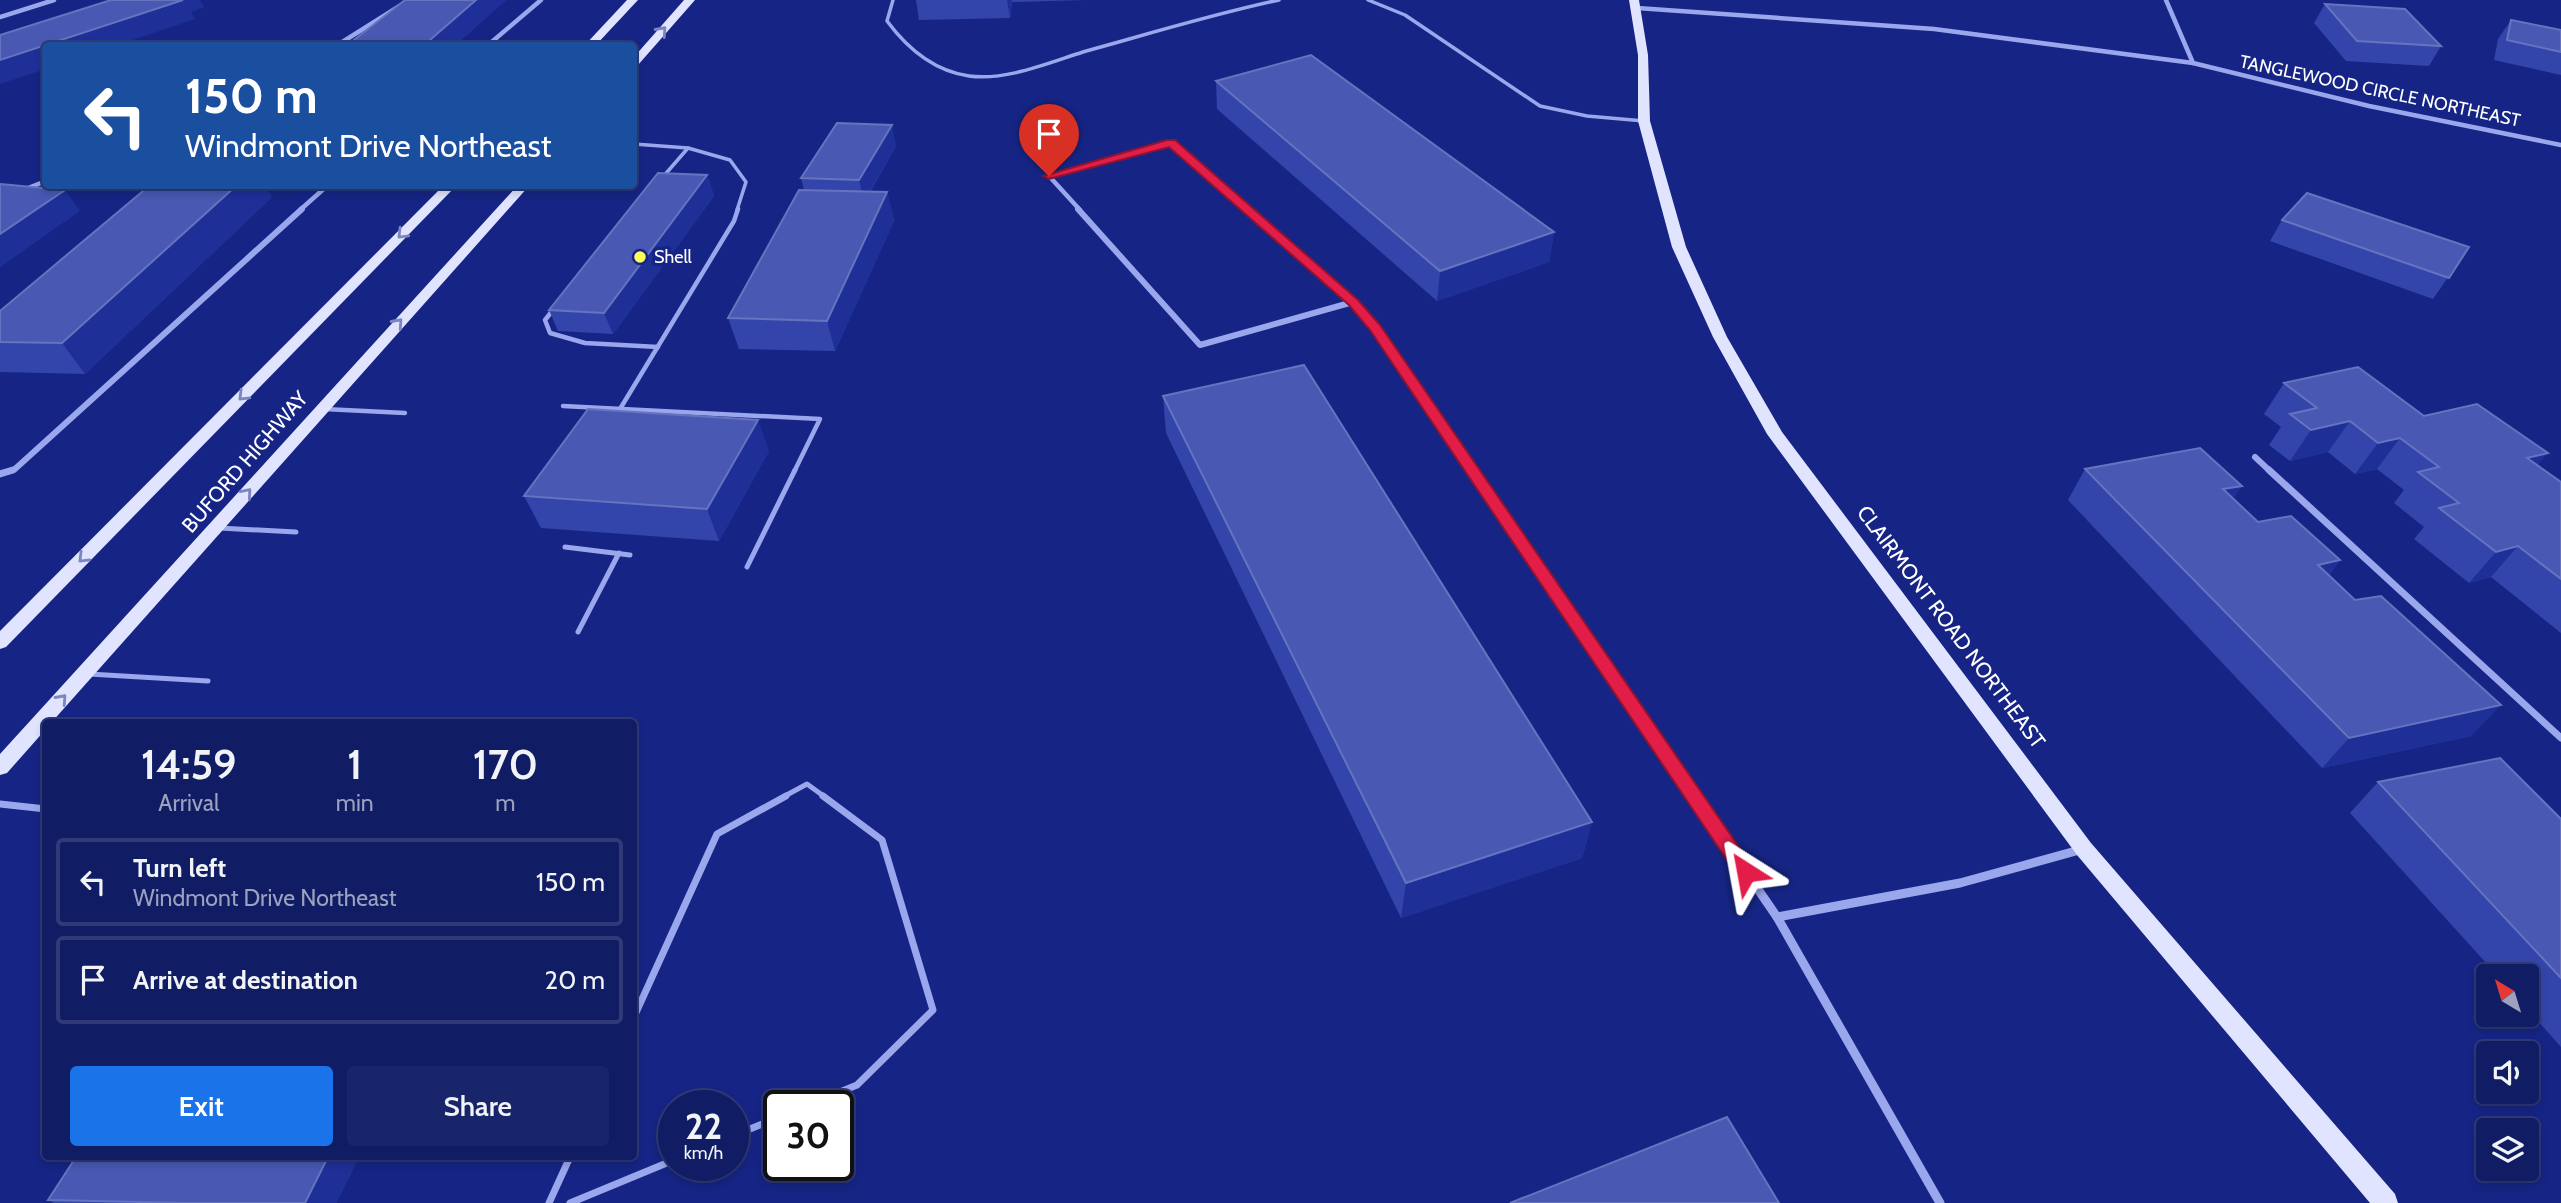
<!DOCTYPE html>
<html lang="en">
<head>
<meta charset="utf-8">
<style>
	body { margin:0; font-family:Cabin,sans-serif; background:#19256a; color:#f1f3f6; height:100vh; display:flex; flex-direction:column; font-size:26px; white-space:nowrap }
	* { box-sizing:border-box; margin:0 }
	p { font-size:23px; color:#9ca1bf }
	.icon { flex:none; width:38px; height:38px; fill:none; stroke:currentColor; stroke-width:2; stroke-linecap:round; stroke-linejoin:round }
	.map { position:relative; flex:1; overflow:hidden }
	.side { position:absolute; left:42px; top:719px; width:595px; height:441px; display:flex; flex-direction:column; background:#101c64; border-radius:7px; box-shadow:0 4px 10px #0003,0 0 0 2px #303a78 }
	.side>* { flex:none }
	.guide { position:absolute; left:42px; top:42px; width:595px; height:147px; border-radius:7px; box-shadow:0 4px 10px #0003,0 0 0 2px #303a78; background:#1a4fa0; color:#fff; overflow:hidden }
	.needle { width:46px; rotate:322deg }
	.controls { position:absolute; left:2476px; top:964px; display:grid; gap:14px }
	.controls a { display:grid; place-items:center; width:63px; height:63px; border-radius:7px; background:#101c64; box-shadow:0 4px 10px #0003,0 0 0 2px #303a78; font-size:35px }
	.speed { position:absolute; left:658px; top:1090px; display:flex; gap:14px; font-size:35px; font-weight:700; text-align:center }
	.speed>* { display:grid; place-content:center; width:91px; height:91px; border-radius:50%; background:#101c64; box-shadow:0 4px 10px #0003,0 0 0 2px #303a78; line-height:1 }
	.speed small { font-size:18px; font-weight:400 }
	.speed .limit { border:4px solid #111; border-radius:10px; background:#fff; color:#111 }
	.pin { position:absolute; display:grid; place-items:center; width:60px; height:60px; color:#fff; margin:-72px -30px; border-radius:50% 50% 50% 0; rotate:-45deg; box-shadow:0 0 7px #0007 }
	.pin .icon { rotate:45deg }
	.me { position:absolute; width:77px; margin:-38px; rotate:326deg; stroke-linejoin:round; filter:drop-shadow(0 0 5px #0008) }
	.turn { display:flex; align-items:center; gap:24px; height:147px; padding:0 28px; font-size:32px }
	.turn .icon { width:91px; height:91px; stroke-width:2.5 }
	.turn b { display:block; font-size:49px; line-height:60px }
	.eta { display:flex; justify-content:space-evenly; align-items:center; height:119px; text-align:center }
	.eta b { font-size:42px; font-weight:600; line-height:49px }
	.button { display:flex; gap:14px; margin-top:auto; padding:14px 28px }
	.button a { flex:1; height:80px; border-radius:7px; background:#1a73e8; color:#fff; font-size:28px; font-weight:600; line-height:80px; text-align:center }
	.button a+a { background:#19256a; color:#f1f3f6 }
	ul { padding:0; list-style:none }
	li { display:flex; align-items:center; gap:21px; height:88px; margin:0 14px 10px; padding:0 14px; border:4px solid #303a78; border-radius:7px }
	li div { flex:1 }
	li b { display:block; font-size:26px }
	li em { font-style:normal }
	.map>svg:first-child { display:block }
</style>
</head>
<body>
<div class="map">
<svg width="2561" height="1203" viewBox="0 0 2561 1203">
	<rect width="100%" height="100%" fill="#162585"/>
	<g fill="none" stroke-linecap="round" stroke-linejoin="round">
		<g stroke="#9ba7ed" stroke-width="3.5">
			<path d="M893 0 887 21C907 48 934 71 969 76 1006 81 1048 63 1083 52 1148 34 1213 14 1279 0"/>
			<path d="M1368 0 1405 15 1540 106 1587 116 1644 121"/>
			<path d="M634 144 688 148 730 160 746 182 737 210"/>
			<path d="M662 178 688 148"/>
		</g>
		<g stroke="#9ba7ed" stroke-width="4.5">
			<path d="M553 310 545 320 550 333 585 343 658 347"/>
			<path d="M563 406 820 419 794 472"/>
			<path d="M324 409 405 413"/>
			<path d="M620 409 734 221 738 209"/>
		</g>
		<g stroke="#9ba7ed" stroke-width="5">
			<path d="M219 528 296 532"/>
			<path d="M565 547 630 555"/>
			<path d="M747 567 795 470"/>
			<path d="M578 632 619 553"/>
			<path d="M89 674 208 681"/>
			<path d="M783 797 807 784 825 797"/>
		</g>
		<g stroke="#9ba7ed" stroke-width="7">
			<path d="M0 804 46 809"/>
			<path d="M634 1017 717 834 786 796"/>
			<path d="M806 1106 857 1085 933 1010 882 840 823 796"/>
			<path d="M733 1136 779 1117"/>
			<path d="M549 1203 570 1157"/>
			<path d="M570 1203 674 1160"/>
		</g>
		<g stroke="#9ba7ed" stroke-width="4.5">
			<path d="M2166 0 2193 63 2369 106 2561 145"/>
			<path d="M1637 8 1934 29 2193 63"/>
			<path d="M0 17 54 0"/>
			<path d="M336 46 409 0"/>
			<path d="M487 46 541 0"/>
			<path d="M23 190 46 181"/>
			<path d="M300 210 327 186"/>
			<path d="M1080 210 1049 176 1171 143 1248 210"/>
		</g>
		<g stroke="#9ba7ed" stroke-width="6">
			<path d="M1078 209 1200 345 1353 302"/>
			<path d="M1246 209 1353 302"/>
			<path d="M1353 302 1375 328 1473 472"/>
			<path d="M2255 457 2271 472"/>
			<path d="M7 472 15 469 302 209"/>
		</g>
		<g stroke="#9ba7ed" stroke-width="7">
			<path d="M1472 470 1695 797"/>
			<path d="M2269 470 2561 738"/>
			<path d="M0 474 13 470"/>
		</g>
		<g stroke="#9ba7ed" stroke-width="9">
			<path d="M1694 796 1777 917"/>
			<path d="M1940 1203 1777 917 1960 883 2083 849"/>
		</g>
		<g fill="#e1e4ff" fill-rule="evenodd">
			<path d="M627 0H638L595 46H584Z"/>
			<path d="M684 0H695L638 65 634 66V57Z"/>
			<path d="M1629 0H1639L1648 55 1650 121 1686 247 1727 337 1782 432 2091 843 2395 1194 2398 1203H2370L2077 855 1767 434 1713 337 1672 247 1638 121V55Z"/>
			<path d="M443 186H456L6 647 0 649V631Z"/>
			<path d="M517 186H529L51 723H46V729L7 773 0 775V754Z"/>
		</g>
	</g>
	<g fill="#3345aa">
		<path d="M506 0 454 46H351L350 43Z"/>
		<path d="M916 0H1086L1012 2 1010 18 919 20Z"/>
		<path d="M2325 4 2441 46 2429 66 2346 61 2314 23Z"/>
		<path d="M2511 20 2561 30V75L2494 60 2498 39Z"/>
		<path d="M1216 81 1554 232 1549 262 1437 301 1217 109Z"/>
		<path d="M896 146 870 192H887L894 221 835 351 739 349 728 318 804 190 801 178Z"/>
		<path d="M707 175 714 196 613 334 558 331 549 310Z"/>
		<path d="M272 197 85 374 0 372V311Z"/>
		<path d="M2282 220 2469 247 2433 299 2270 241Z"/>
		<path d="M2284 383 2424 416 2537 465 2561 482V633L2491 577 2469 583 2414 539 2424 527 2394 503 2404 490 2377 469 2355 474 2328 452 2290 461 2269 445 2281 427 2264 414Z"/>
		<path d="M1163 396 1592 822 1582 858 1401 918 1166 433Z"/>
		<path d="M769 451 719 541 541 528 524 496Z"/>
		<path d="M2085 469 2233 499 2258 522 2340 560 2329 575 2471 736 2322 768 2068 500Z"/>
		<path d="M2378 782 2561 819V1047L2527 1009V976H2498L2350 813Z"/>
		<path d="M76 1157H359L336 1203H54L48 1200Z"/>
	</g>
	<g fill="#1e3098">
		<path d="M177 0H200L204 7 191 12 195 19 115 46H46V69L0 84V60Z"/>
		<path d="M476 0H506L454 46H423Z"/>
		<path d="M1007 0H1012L1010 18Z"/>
		<path d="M892 125 896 146 864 201 859 180Z"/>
		<path d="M707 175 714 196 613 334 604 313Z"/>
		<path d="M236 186H266L272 197 85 374 62 343Z"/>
		<path d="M65 190 80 211 0 267V234Z"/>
		<path d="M887 192 894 221 835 351 827 321Z"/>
		<path d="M1554 232 1549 262 1437 301 1440 271Z"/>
		<path d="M758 420 769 451 719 541 707 509Z"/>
		<path d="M2350 421 2328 452 2290 461 2311 430Z"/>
		<path d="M2400 438 2377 469 2355 474 2378 443Z"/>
		<path d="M2548 453 2522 484 2527 458Z"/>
		<path d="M2242 486 2221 517 2223 489Z"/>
		<path d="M2518 546 2491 577 2469 583 2496 552Z"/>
		<path d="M2340 560 2316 591 2318 565Z"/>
		<path d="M2501 705 2471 736 2322 768 2349 738Z"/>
		<path d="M1592 822 1582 858 1401 918 1406 883Z"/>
		<path d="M328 1157H359L336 1203H305Z"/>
	</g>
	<g fill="#4959b3" stroke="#6673bf" stroke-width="2">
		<path d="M111 0H183L0 60V35Z"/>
		<path d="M405 0H476L423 46 350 43Z"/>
		<path d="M2325 4 2405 9 2441 46 2357 41Z"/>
		<path d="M2511 20 2561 30V52L2507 40Z"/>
		<path d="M1311 55 1554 232 1440 271 1216 81Z"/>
		<path d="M837 123 892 125 859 180 801 178Z"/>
		<path d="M658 173 707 175 604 313 549 310Z"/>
		<path d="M0 184 65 190 0 234Z"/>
		<path d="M149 186H236L62 343 0 342V311Z"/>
		<path d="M799 190 887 192 827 321 728 318Z"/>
		<path d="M2307 193 2469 247 2449 278 2282 220Z"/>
		<path d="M1304 365 1592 822 1406 883 1163 396Z"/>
		<path d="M2358 367 2424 416 2477 404 2548 453 2527 458 2561 482V579L2518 546 2496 552 2439 508 2459 503 2418 472 2439 467 2400 438 2378 443 2350 421 2311 430 2290 414 2317 408 2284 383Z"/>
		<path d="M588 409 758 420 707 509 524 496Z"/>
		<path d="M2200 448 2242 486 2223 489 2258 522 2291 516 2340 560 2318 565 2355 600 2381 596 2501 705 2349 738 2085 469Z"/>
		<path d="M2500 758 2561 819V978L2378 782Z"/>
		<path d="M1727 1117 1779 1203H1510Z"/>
		<path d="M76 1157H328L305 1203H184L48 1200Z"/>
	</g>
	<defs><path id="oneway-chevron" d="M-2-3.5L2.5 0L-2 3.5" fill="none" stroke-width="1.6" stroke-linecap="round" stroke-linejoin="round" transform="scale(1.75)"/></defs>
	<g stroke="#7c84c2">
		<use href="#oneway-chevron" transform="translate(662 31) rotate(-48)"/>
		<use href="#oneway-chevron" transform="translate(402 234) rotate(135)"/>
		<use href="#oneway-chevron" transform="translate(398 323) rotate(-48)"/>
		<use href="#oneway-chevron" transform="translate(243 396) rotate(135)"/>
		<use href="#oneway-chevron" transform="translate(247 493) rotate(-49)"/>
		<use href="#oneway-chevron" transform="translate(83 558) rotate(135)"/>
		<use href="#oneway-chevron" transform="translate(62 699) rotate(-48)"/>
	</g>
	<path fill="#e11d48" stroke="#92132f" stroke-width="2" d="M1167 140H1175L1358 300 1380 325 1752 866 1755 872 1752 878 1746 880 1739 878 1370 330 1349 305 1169 147 1049 179 1043 176Z"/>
	<circle fill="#fdff57" stroke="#162585" stroke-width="2.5" cx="640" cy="257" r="7"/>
	<g text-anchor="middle" stroke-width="7" stroke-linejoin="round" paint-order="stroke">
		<g font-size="18" fill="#fff" stroke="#162585">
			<text transform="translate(2380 91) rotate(12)" y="6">TANGLEWOOD CIRCLE NORTHEAST</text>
		</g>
		<g font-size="18" fill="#fff" stroke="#162585" text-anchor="start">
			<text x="654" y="263">Shell</text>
		</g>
		<g font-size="21" fill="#fff" stroke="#162585">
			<text transform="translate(245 462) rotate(-49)" y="7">BUFORD HIGHWAY</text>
			<text transform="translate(1951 627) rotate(53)" y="7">CLAIRMONT ROAD NORTHEAST</text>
		</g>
	</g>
</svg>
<div class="controls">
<a><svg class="needle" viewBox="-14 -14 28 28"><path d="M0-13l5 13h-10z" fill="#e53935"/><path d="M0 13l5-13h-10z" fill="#9ca1bf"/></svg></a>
<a><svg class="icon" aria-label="sound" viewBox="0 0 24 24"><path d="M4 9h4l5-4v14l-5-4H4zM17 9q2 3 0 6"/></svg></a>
<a><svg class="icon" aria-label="layers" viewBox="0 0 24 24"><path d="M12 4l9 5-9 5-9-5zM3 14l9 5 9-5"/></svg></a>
</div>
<div class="speed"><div>22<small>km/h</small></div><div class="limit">30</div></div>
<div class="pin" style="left:1049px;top:176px;background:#d93025"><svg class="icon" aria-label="arrive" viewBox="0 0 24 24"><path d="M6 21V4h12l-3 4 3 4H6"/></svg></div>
<svg class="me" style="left:1746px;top:872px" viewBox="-20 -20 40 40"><path d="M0-17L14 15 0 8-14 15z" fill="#e11d48" stroke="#fff" stroke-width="4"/></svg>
<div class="guide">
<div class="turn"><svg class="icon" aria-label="left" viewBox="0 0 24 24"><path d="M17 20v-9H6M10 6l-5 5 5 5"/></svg><div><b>150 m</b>Windmont Drive Northeast</div></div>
</div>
<section class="side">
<div class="eta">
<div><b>14:59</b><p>Arrival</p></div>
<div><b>1</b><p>min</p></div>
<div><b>170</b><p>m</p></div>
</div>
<ul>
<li><svg class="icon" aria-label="left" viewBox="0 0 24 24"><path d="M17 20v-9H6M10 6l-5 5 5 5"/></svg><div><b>Turn left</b><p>Windmont Drive Northeast</p></div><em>150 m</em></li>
<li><svg class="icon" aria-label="arrive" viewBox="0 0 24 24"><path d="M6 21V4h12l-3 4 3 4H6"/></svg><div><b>Arrive at destination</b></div><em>20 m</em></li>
</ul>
<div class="button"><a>Exit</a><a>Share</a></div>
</section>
</div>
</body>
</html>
